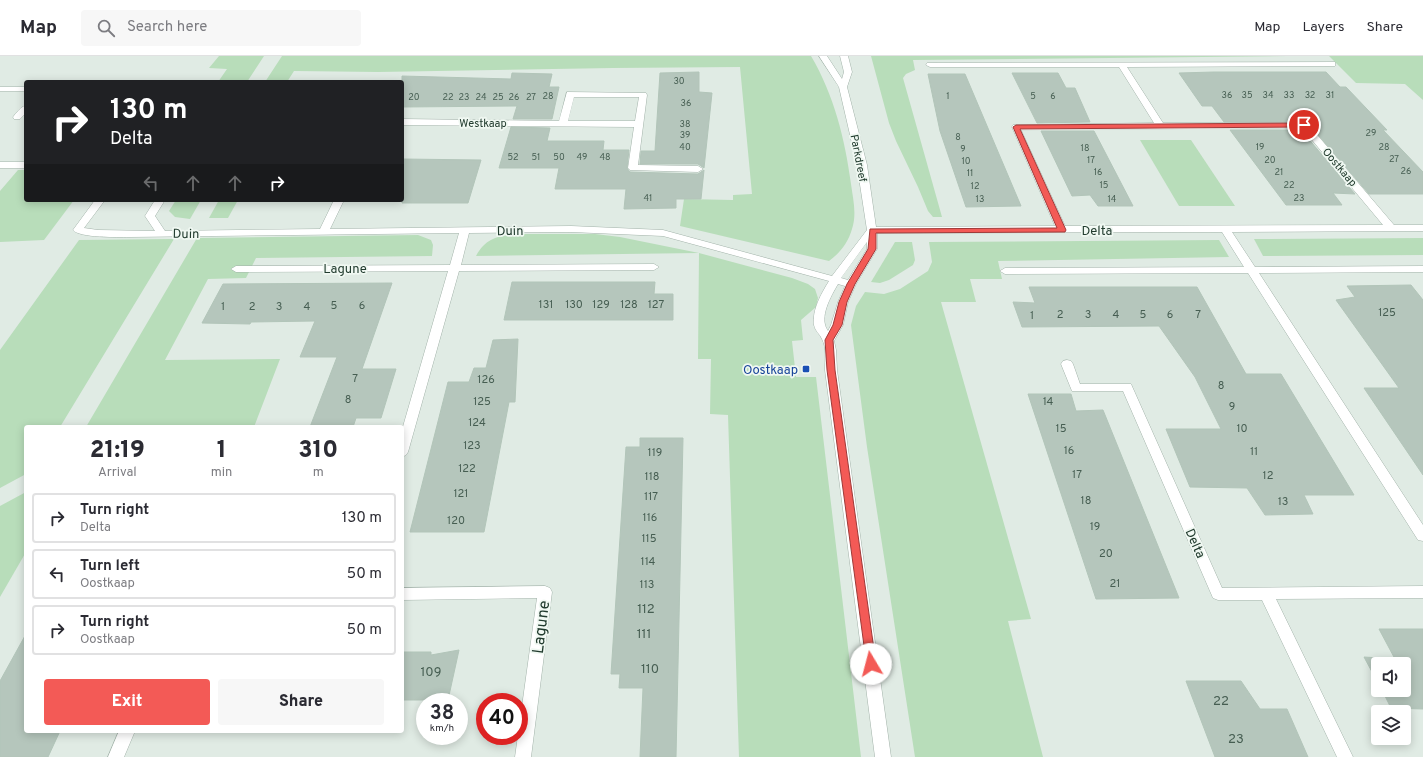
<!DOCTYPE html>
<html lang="en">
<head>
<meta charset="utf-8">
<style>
	body { margin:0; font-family:Overpass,sans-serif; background:#f7f7f7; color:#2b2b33; height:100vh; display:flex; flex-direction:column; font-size:15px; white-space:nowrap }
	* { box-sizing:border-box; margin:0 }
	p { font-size:13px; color:#7c7c81 }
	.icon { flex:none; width:22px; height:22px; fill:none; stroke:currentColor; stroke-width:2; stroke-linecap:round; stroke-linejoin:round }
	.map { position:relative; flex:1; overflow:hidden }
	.panel { position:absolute; left:24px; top:369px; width:380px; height:308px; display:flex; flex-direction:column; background:#fff; border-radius:4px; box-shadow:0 2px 10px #0003 }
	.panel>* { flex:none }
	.guide { position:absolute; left:24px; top:24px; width:380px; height:122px; border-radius:4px; box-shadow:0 2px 10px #0003; background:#202124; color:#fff; overflow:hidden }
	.tools { position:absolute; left:1371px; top:601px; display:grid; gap:8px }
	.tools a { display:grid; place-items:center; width:40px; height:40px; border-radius:4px; background:#fff; box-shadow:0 2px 10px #0003; font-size:20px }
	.speed { position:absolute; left:416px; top:637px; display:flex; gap:8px; font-size:20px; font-weight:700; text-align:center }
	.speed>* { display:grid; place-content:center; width:52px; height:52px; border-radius:50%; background:#fff; box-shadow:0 2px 10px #0003; line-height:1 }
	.speed small { font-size:10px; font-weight:400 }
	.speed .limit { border:6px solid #d22; background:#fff; color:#111 }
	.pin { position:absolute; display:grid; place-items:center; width:34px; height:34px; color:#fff; margin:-17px; border:2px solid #fff; border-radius:50%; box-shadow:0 1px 4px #0007 }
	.me { position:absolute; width:44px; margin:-22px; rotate:352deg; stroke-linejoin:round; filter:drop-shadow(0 0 3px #0008) }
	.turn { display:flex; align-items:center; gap:14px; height:84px; padding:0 20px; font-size:18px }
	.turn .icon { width:52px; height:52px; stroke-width:2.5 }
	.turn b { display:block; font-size:28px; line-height:34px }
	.lanes { display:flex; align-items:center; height:38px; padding:0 20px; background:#0003; justify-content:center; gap:20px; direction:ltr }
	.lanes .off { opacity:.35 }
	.eta { display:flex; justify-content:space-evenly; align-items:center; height:68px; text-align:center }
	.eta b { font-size:24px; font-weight:800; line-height:28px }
	.primary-button { display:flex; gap:8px; margin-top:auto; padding:8px 20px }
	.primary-button a { flex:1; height:46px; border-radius:4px; background:#f35a56; color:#fff; font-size:16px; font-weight:800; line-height:46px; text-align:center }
	.primary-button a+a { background:#f7f7f7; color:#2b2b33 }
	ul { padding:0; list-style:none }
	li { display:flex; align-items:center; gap:12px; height:50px; margin:0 8px 6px; padding:0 12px; border:2px solid #e1e1e2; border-radius:4px }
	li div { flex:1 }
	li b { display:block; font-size:15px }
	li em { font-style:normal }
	header { display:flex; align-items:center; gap:24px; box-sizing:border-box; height:56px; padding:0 20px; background:#fff; border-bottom:1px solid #e1e1e2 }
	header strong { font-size:19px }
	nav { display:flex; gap:22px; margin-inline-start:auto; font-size:14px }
	.search { width:280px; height:36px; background:#f7f7f7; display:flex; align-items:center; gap:10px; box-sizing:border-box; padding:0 14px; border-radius:4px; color:#7c7c81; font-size:15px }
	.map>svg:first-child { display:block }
</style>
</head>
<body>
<header>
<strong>Map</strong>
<div class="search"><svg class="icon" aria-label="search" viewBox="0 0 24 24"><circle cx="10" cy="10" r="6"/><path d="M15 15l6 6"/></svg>Search here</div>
<nav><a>Map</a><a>Layers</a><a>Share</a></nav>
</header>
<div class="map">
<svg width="1423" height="701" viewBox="0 0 1423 701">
	<rect width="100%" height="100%" fill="#e0ebe4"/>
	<g fill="#b8ddba">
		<path d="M219 0H264L247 26H218L227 13 209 12Z"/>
		<path d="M282 0H811C834 39 845 83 851 128 853 143 857 158 852 173 848 187 840 197 829 205L680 170 684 143 733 144V139L752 138 740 11 613 12 378 16 294 15 287 26H265Z"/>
		<path d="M871 0H1287L913 4 915 14 906 18 903 22 942 161H933L928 155 918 131 896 85 889 67Z"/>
		<path d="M1329 0H1423V44L1405 28 1356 27Z"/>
		<path d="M1140 84H1191L1235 150H1179Z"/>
		<path d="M18 114H26V144H74L44 184 0 186V135Z"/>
		<path d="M176 144H201L190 163 175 161 169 155Z"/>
		<path d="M219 144H238L228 162H209Z"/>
		<path d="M520 178H595L620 181 699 197 792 222 808 228 815 233 818 242 816 251 801 264 803 284 792 285 796 321H816L861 701H739L728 359 710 358 711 303H698L699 197 476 200C487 180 500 180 520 178Z"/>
		<path d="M418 179 431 184 433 189 432 200 256 202 246 222 208 223 165 304 280 303 254 371H86L197 182Z"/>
		<path d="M1423 182V199L1263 200 1254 183Z"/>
		<path d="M174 183 60 371H26V418L0 432V294L79 184Z"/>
		<path d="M1219 184 1229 201 998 205 1002 223H970L976 246H941L1031 563 1008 565 1043 701H915L867 391 851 269 856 250 865 236 884 238 900 233 928 215 932 206 929 186Z"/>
		<path d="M895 186H912L915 204 913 209 889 224 880 227 871 226Z"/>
		<path d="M26 436V496L0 541V450Z"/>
	</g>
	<g fill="#b5c6bc" stroke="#b2c5b9">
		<path d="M699 16V36L712 37 704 112 698 108H640L641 95H655L660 17Z"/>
		<path d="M1214 16H1326L1340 31H1346L1387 74H1383L1423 116V138H1369L1307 66H1224L1212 50H1202L1179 17Z"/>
		<path d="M512 17 552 18 549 31H559L552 63H513L517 50 402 51V20L511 23Z"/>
		<path d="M1012 17H1058L1066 32H1075L1090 66 1037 67Z"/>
		<path d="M928 18H965L1021 150 966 151 940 75Z"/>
		<path d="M511 71 550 72 547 85H604L603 94H629L627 112 630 116 698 118 704 114 701 143H676V152L624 153 626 133H555L559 112H499Z"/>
		<path d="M1230 74H1301L1355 138 1333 137 1342 149H1286Z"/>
		<path d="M1041 75H1094L1133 150H1098L1090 139 1072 140Z"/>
		<path d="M402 103 481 104 468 147H402Z"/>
		<path d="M512 226H655L654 238H673V264H504Z"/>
		<path d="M392 227 362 313H396L381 362H356L353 371H310L337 301H300L315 265 251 266 250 268 202 267 223 228Z"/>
		<path d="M1411 229 1423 244V419L1364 332H1399L1336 244 1355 241 1347 230Z"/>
		<path d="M1029 231H1197L1246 318H1281L1354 439H1304L1313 458 1265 459 1247 432 1190 431 1166 373H1221L1195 321 1159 270 1022 271 1013 246 1035 247Z"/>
		<path d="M518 283 515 346H509L484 476H410L448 326H469L474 312H486L493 284Z"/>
		<path d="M1028 338H1071L1076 355 1103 354 1179 542 1096 543Z"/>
		<path d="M640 382H683L676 701H640L643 632H619L620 618H611L626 391H640Z"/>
		<path d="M1379 573H1423V653L1391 652 1382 634H1404V608H1378V627L1364 601 1395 603Z"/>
		<path d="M26 578V675H60L48 701H0V625Z"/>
		<path d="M459 594 448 644H402V596H431V599Z"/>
		<path d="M1186 625H1241L1260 653H1287L1308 701H1215Z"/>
	</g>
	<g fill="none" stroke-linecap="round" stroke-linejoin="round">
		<defs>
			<g id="minor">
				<path d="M819 0H827L842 23 844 16 840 0H848L852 16 847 31 867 109 876 171 1055 170 1012 71 1013 69 1154 67 1119 11H930L926 9 927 7 1335 6V10H1332L1127 11 1163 67H1307L1394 169H1423V175L1232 176 1255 211 1423 210V216L1259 217 1423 469V485L1418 484 1248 217 1005 218 1000 215 1005 212 1244 211 1222 176 877 177V193L856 228 848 246 843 269 834 285 836 294 837 314 891 701H875L825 314C825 304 827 292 822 283 820 278 815 275 814 269 812 254 821 238 829 225L663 180 571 176 469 177 461 209 654 208 659 211 654 214 459 215 408 396 406 399 402 401V374L448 215 236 216 231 213 236 210 450 209 459 177 129 181C117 181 80 182 73 174L95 144H105L84 172 98 174 155 175 145 160 155 144H165L155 160 165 175 320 173 334 144H344L330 173 571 170 663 174 832 220 867 174 857 109 839 31ZM1302 72 1383 169 1065 170 1021 74ZM867 186V193L848 224 841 222ZM838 228 845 230 838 246 831 269 828 275C818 262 831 240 838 228Z"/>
				<rect x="0" y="31" width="26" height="4"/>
				<path d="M567 36 646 37 647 39 638 109 698 110 703 113 698 116 630 114 628 112 634 71 402 69V63L559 65ZM574 41H639L635 65H568Z"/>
				<path d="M26 49V57L20 63H14L13 61C16 57 21 51 26 49Z"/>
				<rect x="0" y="106" width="26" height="6"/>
				<path d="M1067 304 1071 305 1073 308 1080 328H1131L1222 532 1423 530V542L1276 543 1353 701H1337L1262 544H1218L1213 542 1123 335H1072L1061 308 1063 305Z"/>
				<path d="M545 530 550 532 552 536 531 701H515L537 542 402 544V532Z"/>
				<path d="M119 675H135L124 701H108Z"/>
			</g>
		</defs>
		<use href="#minor" stroke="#a3b3aa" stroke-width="1"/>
		<use href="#minor" fill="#fff" fill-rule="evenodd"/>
	</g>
	<path fill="#f35a56" stroke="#9e3a38" d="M1304 67 1306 68V71L1020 73 1066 174 1065 176 876 177V193L855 228 847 246 842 269 833 284 835 314 876 608 875 612 871 613 867 612 827 314 825 284 833 269 839 246 847 228 868 193 870 173 1057 172 1013 71 1016 69Z"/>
	<rect fill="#1a4fb4" stroke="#f0f8f2" stroke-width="1.5" x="802" y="309" width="8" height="8" rx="2"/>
	<g text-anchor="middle" stroke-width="3.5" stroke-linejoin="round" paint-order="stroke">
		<g font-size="9" fill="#465e52">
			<text x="679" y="28">30</text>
			<text x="1227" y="42">36</text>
			<text x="1247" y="42">35</text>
			<text x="1268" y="42">34</text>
			<text x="1289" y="42">33</text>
			<text x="1310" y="42">32</text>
			<text x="1330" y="42">31</text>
			<text x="548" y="43">28</text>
			<text x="948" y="43">1</text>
			<text x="1033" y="43">5</text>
			<text x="1053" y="43">6</text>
			<text x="414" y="44">20</text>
			<text x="448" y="44">22</text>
			<text x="464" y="44">23</text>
			<text x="481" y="44">24</text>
			<text x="498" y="44">25</text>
			<text x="514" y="44">26</text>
			<text x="531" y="44">27</text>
			<text x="686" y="50">36</text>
			<text x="685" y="71">38</text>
			<text x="1371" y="80">29</text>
			<text x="685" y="82">39</text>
			<text x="958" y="84">8</text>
			<text x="685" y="94">40</text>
			<text x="1260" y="94">19</text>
			<text x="1384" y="94">28</text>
			<text x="1085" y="95">18</text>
			<text x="963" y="96">9</text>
			<text x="513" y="104">52</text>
			<text x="536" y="104">51</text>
			<text x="559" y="104">50</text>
			<text x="582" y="104">49</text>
			<text x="605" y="104">48</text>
			<text x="1394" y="106">27</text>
			<text x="1091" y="107">17</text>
			<text x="1270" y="107">20</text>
			<text x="966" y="108">10</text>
			<text x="1406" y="118">26</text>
			<text x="1098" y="119">16</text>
			<text x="1279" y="119">21</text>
			<text x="970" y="120">11</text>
			<text x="1104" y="132">15</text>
			<text x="1289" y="132">22</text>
			<text x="975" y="133">12</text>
			<text x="648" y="145">41</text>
			<text x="1299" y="145">23</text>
			<text x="980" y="146">13</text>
			<text x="1112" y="146">14</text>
		</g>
		<g font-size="11" fill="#213b2e" stroke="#f0f8f2">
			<text x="483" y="71">Westkaap</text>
			<text transform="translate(859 102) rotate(79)" y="4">Parkdreef</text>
			<text transform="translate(1340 111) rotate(50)" y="4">Oostkaap</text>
		</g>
		<g font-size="11" fill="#465e52">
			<text x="546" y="252">131</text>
			<text x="574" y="252">130</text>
			<text x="601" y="252">129</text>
			<text x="629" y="252">128</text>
			<text x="656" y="252">127</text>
			<text x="334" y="253">5</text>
			<text x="362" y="253">6</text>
			<text x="223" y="254">1</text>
			<text x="252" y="254">2</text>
			<text x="279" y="254">3</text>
			<text x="307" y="254">4</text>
			<text x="1387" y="260">125</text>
			<text x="1060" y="262">2</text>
			<text x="1088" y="262">3</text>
			<text x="1116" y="262">4</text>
			<text x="1143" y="262">5</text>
			<text x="1170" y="262">6</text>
			<text x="1198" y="262">7</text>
			<text x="1032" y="263">1</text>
			<text x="355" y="326">7</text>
			<text x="486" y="327">126</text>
			<text x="1221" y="333">8</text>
			<text x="348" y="347">8</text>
			<text x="482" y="349">125</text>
			<text x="1048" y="349">14</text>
			<text x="1232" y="354">9</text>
			<text x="477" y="370">124</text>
			<text x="1061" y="376">15</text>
			<text x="1242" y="376">10</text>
			<text x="472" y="393">123</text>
			<text x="1069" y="398">16</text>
			<text x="1254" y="399">11</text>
			<text x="655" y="400">119</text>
			<text x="467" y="416">122</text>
			<text x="1077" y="422">17</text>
			<text x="1268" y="423">12</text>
			<text x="652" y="424">118</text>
			<text x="461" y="441">121</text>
			<text x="651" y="444">117</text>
			<text x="1086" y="448">18</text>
			<text x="1283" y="449">13</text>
			<text x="650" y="465">116</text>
			<text x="456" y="468">120</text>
			<text x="1095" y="474">19</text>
			<text x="649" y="486">115</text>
			<text x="1106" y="501">20</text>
			<text x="648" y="509">114</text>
			<text x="1115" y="531">21</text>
			<text x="647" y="532">113</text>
		</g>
		<g font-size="13" fill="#213b2e" stroke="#f0f8f2">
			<text transform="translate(510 174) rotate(-1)" y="5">Duin</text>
			<text x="1097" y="179">Delta</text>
			<text transform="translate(186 177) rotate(1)" y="5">Duin</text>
			<text x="345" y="217">Lagune</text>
			<text transform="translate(1196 487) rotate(66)" y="5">Delta</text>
		</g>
		<g font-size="13" fill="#164399" stroke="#f0f8f2" text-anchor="end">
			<text x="798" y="318">Oostkaap</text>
		</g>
		<g font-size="13" fill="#465e52">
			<text x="646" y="557">112</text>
			<text x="644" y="582">111</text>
			<text x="650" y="617">110</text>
			<text x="431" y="620">109</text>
			<text x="1221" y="649">22</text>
			<text x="1236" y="687">23</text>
		</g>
		<g font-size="16" fill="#213b2e" stroke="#f0f8f2">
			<text transform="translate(540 571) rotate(-83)" y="6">Lagune</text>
		</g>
	</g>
</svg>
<div class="tools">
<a><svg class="icon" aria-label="sound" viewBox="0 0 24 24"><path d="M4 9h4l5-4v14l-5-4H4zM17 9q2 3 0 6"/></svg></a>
<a><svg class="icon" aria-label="layers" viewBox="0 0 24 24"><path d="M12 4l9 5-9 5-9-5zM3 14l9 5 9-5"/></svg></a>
</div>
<div class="speed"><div>38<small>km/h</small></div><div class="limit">40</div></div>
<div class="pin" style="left:1304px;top:69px;background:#d93025"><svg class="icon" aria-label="arrive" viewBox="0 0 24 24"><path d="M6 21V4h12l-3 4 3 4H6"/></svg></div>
<svg class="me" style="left:871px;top:608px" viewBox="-20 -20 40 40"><circle r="19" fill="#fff"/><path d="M0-13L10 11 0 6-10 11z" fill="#f35a56"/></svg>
<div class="guide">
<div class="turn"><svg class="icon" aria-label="right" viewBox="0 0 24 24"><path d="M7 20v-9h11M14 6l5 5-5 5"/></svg><div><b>130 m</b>Delta</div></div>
<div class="lanes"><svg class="icon off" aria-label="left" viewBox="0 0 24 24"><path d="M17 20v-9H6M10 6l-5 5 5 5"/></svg><svg class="icon off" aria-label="ahead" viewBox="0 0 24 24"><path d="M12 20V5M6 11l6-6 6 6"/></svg><svg class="icon off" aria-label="ahead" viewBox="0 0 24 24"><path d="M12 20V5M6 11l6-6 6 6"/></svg><svg class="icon" aria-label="right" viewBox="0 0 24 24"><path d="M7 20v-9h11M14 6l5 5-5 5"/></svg></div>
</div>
<section class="panel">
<div class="eta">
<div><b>21:19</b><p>Arrival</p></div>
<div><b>1</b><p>min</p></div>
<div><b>310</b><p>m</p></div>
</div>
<ul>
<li><svg class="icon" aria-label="right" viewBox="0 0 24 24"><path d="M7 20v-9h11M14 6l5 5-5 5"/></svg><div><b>Turn right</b><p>Delta</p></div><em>130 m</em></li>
<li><svg class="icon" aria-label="left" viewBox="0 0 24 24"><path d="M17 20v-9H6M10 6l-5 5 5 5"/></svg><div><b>Turn left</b><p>Oostkaap</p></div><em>50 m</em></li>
<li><svg class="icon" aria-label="right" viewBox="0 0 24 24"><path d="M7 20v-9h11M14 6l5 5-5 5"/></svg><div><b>Turn right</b><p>Oostkaap</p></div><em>50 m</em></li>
</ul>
<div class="primary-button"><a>Exit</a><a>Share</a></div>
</section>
</div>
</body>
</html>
